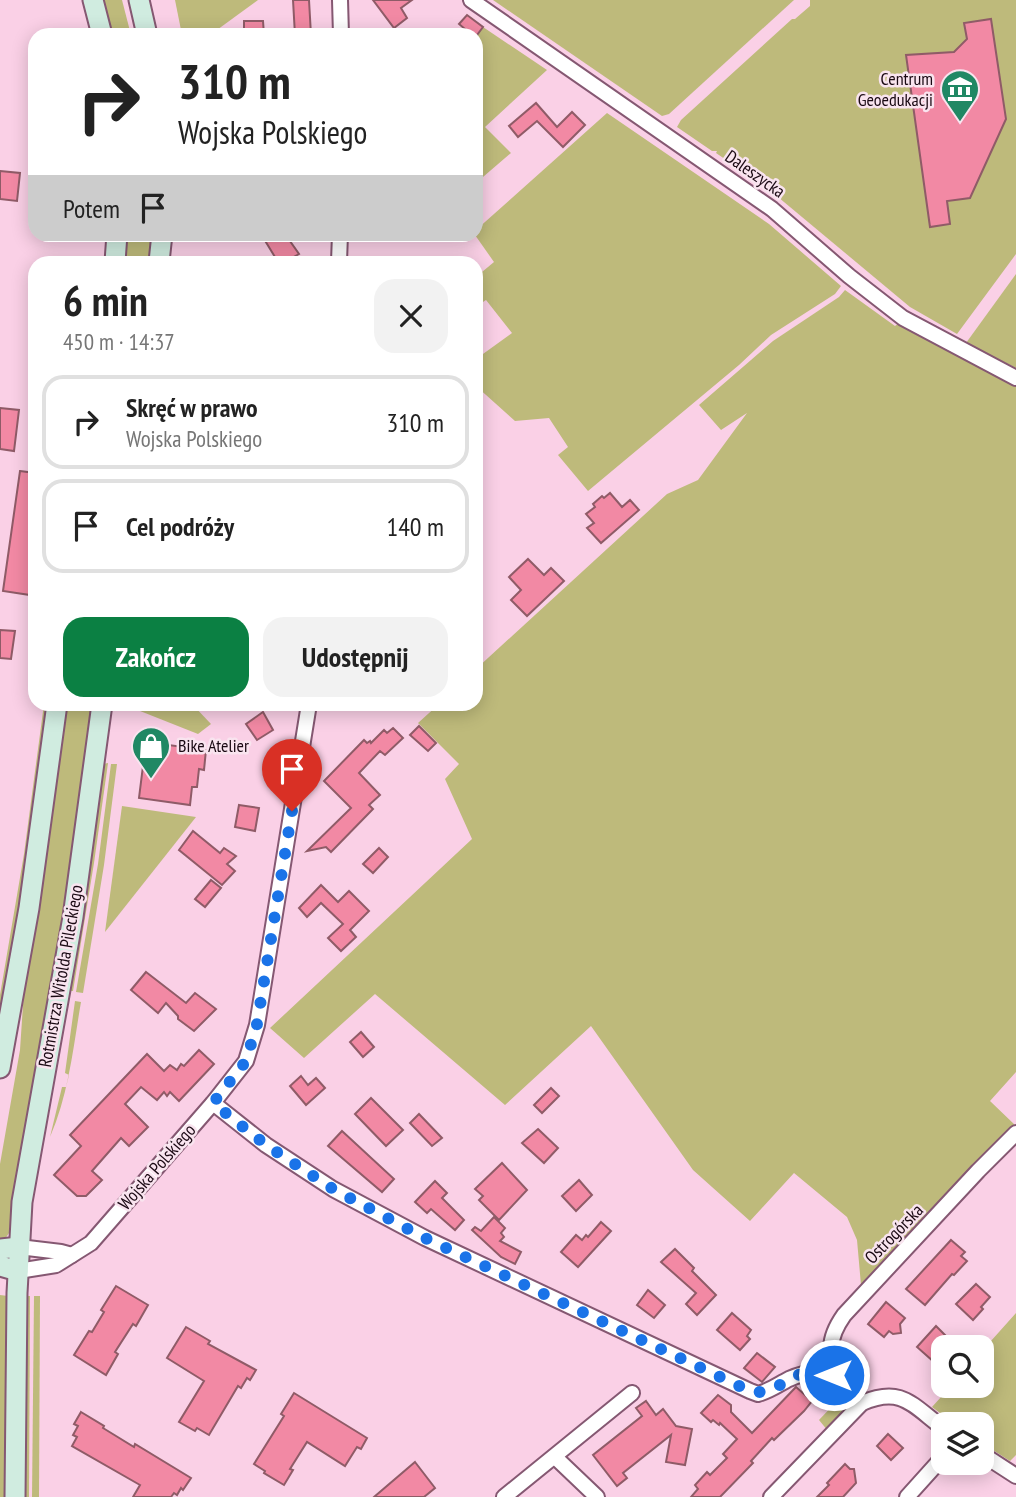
<!DOCTYPE html>
<html lang="pl">
<head>
<meta charset="utf-8">
<style>
	body { margin:0; font-family:"PT Sans Narrow",sans-serif; background:#f2f2f2; color:#222; height:100vh; display:flex; flex-direction:column; font-size:26px; white-space:nowrap }
	* { box-sizing:border-box; margin:0 }
	p { font-size:23px; color:#767676 }
	.icon { flex:none; width:38px; height:38px; fill:none; stroke:currentColor; stroke-width:2; stroke-linecap:round; stroke-linejoin:round }
	.map { position:relative; flex:1; overflow:hidden }
	.side { position:absolute; left:28px; top:256px; width:455px; height:455px; display:flex; flex-direction:column; background:#fff; border-radius:21px; box-shadow:0 4px 18px #0003 }
	.side>* { flex:none }
	.guide { position:absolute; left:28px; top:28px; width:455px; height:214px; border-radius:21px; box-shadow:0 4px 18px #0003; background:#fff; color:#222; overflow:hidden }
	.buttons { position:absolute; left:931px; top:1335px; display:grid; gap:14px }
	.buttons a { display:grid; place-items:center; width:63px; height:63px; border-radius:14px; background:#fff; box-shadow:0 4px 18px #0003; font-size:35px }
	.pin { position:absolute; display:grid; place-items:center; width:60px; height:60px; color:#fff; margin:-72px -30px; border-radius:50% 50% 50% 0; rotate:-45deg; box-shadow:0 0 7px #0007 }
	.pin .icon { rotate:45deg }
	.me { position:absolute; width:77px; margin:-38px; rotate:270deg; stroke-linejoin:round; filter:drop-shadow(0 0 5px #0008) }
	.turn { display:flex; align-items:center; gap:24px; height:147px; padding:0 35px; font-size:32px }
	.turn .icon { width:91px; height:91px; stroke-width:2.5 }
	.turn b { display:block; font-size:49px; line-height:60px }
	.then { display:flex; align-items:center; height:66px; padding:0 35px; background:#0003; gap:14px; font-size:26px }
	.round { display:grid; place-items:center; flex:none; width:74px; height:74px; border-radius:21px; background:#f2f2f2 }
	.head { display:flex; align-items:center; justify-content:space-between; height:119px; padding:0 35px }
	h1 { font-size:42px; font-weight:800; line-height:52px }
	.action { display:flex; gap:14px; margin-top:auto; padding:14px 35px }
	.action a { flex:1; height:80px; border-radius:21px; background:#0b8043; color:#fff; font-size:28px; font-weight:800; line-height:80px; text-align:center }
	.action a+a { background:#f2f2f2; color:#222 }
	ul { padding:0; list-style:none }
	li { display:flex; align-items:center; gap:21px; height:94px; margin:0 14px 10px; padding:0 21px; border:4px solid #e0e0e0; border-radius:21px }
	li div { flex:1 }
	li b { display:block; font-size:26px }
	li em { font-style:normal }
	.map>svg:first-child { display:block }
</style>
</head>
<body>
<div class="map">
<svg width="1016" height="1497" viewBox="0 0 1016 1497">
	<rect width="100%" height="100%" fill="#fad0e6"/>
	<g fill="#beba7b">
		<path d="M103 0H122L131 35H111Z"/>
		<path d="M175 0H258L210 35H182Z"/>
		<path d="M493 0H794L669 114 662 116Z"/>
		<path d="M810 0H1016V254L957 334 910 307 766 187 716 153 717 151H712L677 127 681 120 792 19H795L810 6Z"/>
		<path d="M483 27 547 70 485 127 511 153 476 183V36Z"/>
		<path d="M607 113 769 224 841 286 835 294 771 335 739 365 588 491 558 455 568 447 549 418 515 421 476 386V359L512 333 486 300 480 304 476 298V277L494 262 475 235 476 230Z"/>
		<path d="M126 235H153L150 262H123Z"/>
		<path d="M1016 274V368L966 343Z"/>
		<path d="M845 290 895 326 899 323 1016 383V1072L990 1101 1015 1125 861 1285 857 1240 847 1217 794 1173 750 1221 693 1170 591 1026 505 1105 375 994 304 1058 270 1028 472 839 445 779 459 764 418 723 439 704H476V669L667 494 698 480 747 413 721 430 699 405 773 341 839 297Z"/>
		<path d="M44 704H48L20 907 0 1017V995L24 854Z"/>
		<path d="M66 704H93L64 915 16 1182 9 1233 5 1239H0V1164L20 1050 24 990 46 857Z"/>
		<path d="M136 704H192L211 724 198 734 135 709Z"/>
		<path d="M108 763 94 863 73 991H70L103 764Z"/>
		<path d="M111 764H117L104 865 83 993 76 992 98 864Z"/>
		<path d="M122 806 196 817 105 932Z"/>
		<path d="M75 1001 81 1002C73 1048 69 1093 50 1137L62 1087H66L69 1075 65 1073Z"/>
		<path d="M0 1295 8 1296 6 1497H0Z"/>
		<path d="M26 1296H30L29 1497H24Z"/>
		<path d="M34 1296H40L39 1497H32Z"/>
		<path d="M1016 1313V1455L1010 1461 982 1443V1424H955L932 1407 951 1386H982V1351Z"/>
		<path d="M827 1380C860 1401 851 1407 828 1431L819 1420 838 1400 819 1389Z"/>
	</g>
	<g fill="#f289a4" stroke="#8f5b67" stroke-width="2">
		<path d="M293 0H309L311 35H295Z"/>
		<path d="M373 0H412L401 8 407 18 394 28Z"/>
		<path d="M467 15 483 27 477 35H459L465 29 459 24Z"/>
		<path d="M991 19 1006 119 970 198 947 201 950 224 930 227 906 55 954 52 967 39 964 23Z"/>
		<path d="M244 21H263L264 35H244Z"/>
		<path d="M536 103 557 127 572 112 585 125 563 147 537 121 518 137 509 126Z"/>
		<path d="M0 171 20 173 17 201 0 199Z"/>
		<path d="M261 234H285L299 254 285 262H278Z"/>
		<path d="M0 408 19 410 14 451 0 449Z"/>
		<path d="M20 471 35 473V554L30 595 3 591Z"/>
		<path d="M610 493 622 507 630 500 639 510 601 543 587 528 594 523 586 514 595 507 593 504 602 496 604 498Z"/>
		<path d="M528 559 544 575 551 568 564 581 527 616 511 600 521 590 509 577Z"/>
		<path d="M0 630 15 631 11 659 0 658Z"/>
		<path d="M263 712 273 730 257 740 246 724Z"/>
		<path d="M419 726 436 743 428 751 410 735Z"/>
		<path d="M393 728 403 738 385 755 380 751 359 773 380 795 369 805 373 809 331 852 326 847 307 851 351 808 324 781 364 740 367 743 370 741 371 743 384 730 387 733Z"/>
		<path d="M146 742 206 750 204 770 199 769 197 787H192L190 805 139 798Z"/>
		<path d="M239 805 259 808 255 831 235 827Z"/>
		<path d="M193 831 220 853 224 848 236 856 227 864 235 871 222 885 179 850Z"/>
		<path d="M379 848 388 857 373 873 363 864Z"/>
		<path d="M211 880 221 888 205 907 195 899Z"/>
		<path d="M321 885 338 902 349 891 369 911 350 930 356 937 341 951 328 938 343 924 321 903 307 917 299 908Z"/>
		<path d="M146 972 186 1003 195 993 216 1009 194 1031 178 1019V1016L166 1003 158 1013 131 990Z"/>
		<path d="M361 1032 374 1047 363 1057 350 1042Z"/>
		<path d="M199 1050 214 1064 179 1101 170 1092 167 1096 164 1092 157 1100 141 1087 125 1104 148 1127 129 1146 121 1138 92 1171 102 1180 86 1196H77L54 1175 81 1146 70 1135 147 1054 164 1071 170 1065 177 1070 181 1064 184 1066Z"/>
		<path d="M301 1076 308 1085 316 1078 325 1088 306 1105 290 1086Z"/>
		<path d="M551 1088 559 1096 542 1113 534 1105Z"/>
		<path d="M371 1098 403 1130 386 1146 355 1114Z"/>
		<path d="M419 1114 442 1138 432 1146 410 1123Z"/>
		<path d="M538 1129 558 1148 544 1163 522 1143Z"/>
		<path d="M342 1131 394 1179 382 1192 328 1146Z"/>
		<path d="M502 1163 527 1190 499 1220 479 1200 483 1196 475 1189Z"/>
		<path d="M579 1180 592 1195 576 1211 562 1196Z"/>
		<path d="M435 1181 447 1193 442 1198 464 1220 455 1230 431 1209 427 1213 415 1202Z"/>
		<path d="M494 1217 505 1228 501 1233 504 1237 500 1241 521 1252 515 1264 501 1257 472 1230 475 1227 481 1231Z"/>
		<path d="M601 1222 611 1231 578 1267 561 1252 576 1235 582 1240 586 1235 588 1237Z"/>
		<path d="M951 1240 965 1252 961 1256 967 1261 954 1275 952 1274 925 1305 906 1289Z"/>
		<path d="M675 1249 694 1268 692 1271 716 1295 697 1315 686 1304 696 1293 661 1262Z"/>
		<path d="M976 1284 990 1297 981 1307 983 1309 973 1320 956 1304Z"/>
		<path d="M116 1286 148 1305 136 1326 133 1324 115 1352 118 1354 106 1375 74 1355 89 1331 92 1332 104 1312 101 1310Z"/>
		<path d="M648 1290 665 1305 654 1318 637 1305Z"/>
		<path d="M886 1302 905 1318 900 1324 901 1333 893 1334 889 1331 884 1337 868 1324Z"/>
		<path d="M732 1313 751 1330 747 1336 750 1339 740 1350 717 1330Z"/>
		<path d="M936 1326 950 1340 941 1349 943 1352 934 1362 917 1347Z"/>
		<path d="M186 1327 210 1341 208 1344 256 1370 250 1380 247 1378 241 1388 238 1386 209 1435 197 1428 195 1431 179 1422 204 1381 167 1358Z"/>
		<path d="M757 1353 775 1367 762 1382 744 1368Z"/>
		<path d="M796 1387 812 1401 804 1411 774 1440 772 1438 751 1461 753 1463 720 1497H691L698 1489 695 1485 707 1472 710 1475 727 1458 723 1454 737 1439 720 1423 719 1425 713 1420 711 1422 701 1413 718 1395 731 1405V1412L752 1433Z"/>
		<path d="M294 1393 367 1438 361 1449 357 1447 345 1466 307 1442 290 1469 293 1470 284 1485 264 1473 265 1471 254 1464 284 1416 281 1414Z"/>
		<path d="M646 1401 656 1415 663 1409 676 1426 692 1429 685 1465 666 1462 671 1435 623 1473 627 1478 617 1486 593 1455 642 1416 636 1408Z"/>
		<path d="M81 1412 104 1426 103 1428 134 1447 135 1444 191 1478 183 1490 181 1488 177 1495 174 1493 171 1497H133L140 1485 72 1446 77 1437 73 1435 78 1426 74 1424Z"/>
		<path d="M888 1434 903 1448 891 1460 877 1446Z"/>
		<path d="M415 1462 435 1488 424 1497H374Z"/>
		<path d="M845 1464 850 1469H854L856 1483 843 1497H817L829 1485 827 1483Z"/>
	</g>
	<g fill="none" stroke-linecap="round" stroke-linejoin="round">
		<defs>
			<g id="street">
				<path d="M340 0 341 35"/>
				<path d="M471 0 772 209 849 276 903 318 1016 378"/>
				<path d="M339 262 340 234"/>
				<path d="M213 1103 266 1145 333 1189 425 1238 750 1391 758 1394C770 1391 779 1384 789 1379 823 1364 840 1376 862 1403"/>
				<path d="M19 1247 61 1252 72 1255"/>
				<path d="M18 1271 56 1265 91 1243 213 1103 246 1061 257 1025 309 704"/>
				<path d="M834 1375C836 1366 834 1362 832 1353 829 1340 837 1325 844 1315L978 1171 1016 1133"/>
				<path d="M982 1454 1016 1476"/>
				<path d="M555 1457 597 1497"/>
				<path d="M504 1497 632 1393"/>
				<path d="M771 1497 862 1403C902 1386 912 1405 943 1428"/>
				<path d="M907 1497 943 1457"/>
			</g>
			<g id="secondary">
				<path d="M93 0 102 35"/>
				<path d="M139 0 147 35"/>
				<path d="M115 262 117 234"/>
				<path d="M159 262 162 234"/>
				<path d="M0 1068 29 908 57 704"/>
				<path d="M0 1249 19 1247"/>
				<path d="M0 1266 18 1271"/>
				<path d="M15 1497 17 1293 22 1202 73 917 102 704"/>
			</g>
		</defs>
		<use href="#street" stroke="#855872" stroke-width="18"/>
		<use href="#secondary" stroke="#855872" stroke-width="23"/>
		<use href="#street" stroke="#fff" stroke-width="14"/>
		<use href="#secondary" stroke="#d0ece0" stroke-width="19"/>
	</g>
	<g fill="none" stroke-linecap="round" stroke-linejoin="round">
		<path stroke="#1a73e8" stroke-width="12" stroke-dasharray="0 21.6" d="M292 811 257 1024 246 1061 213 1103 266 1145 333 1189 425 1238 750 1391C770 1397 786 1378 804 1373 813 1371 825 1374 834 1375"/>
	</g>
	<defs>
		<symbol id="museum-pin" viewBox="-11 -11 22 30"><path d="M0 17L-7.5 6A9.5 9.5 0 1 1 7.5 6Z" fill="#208864" stroke="#f9e4ef"/><path d="M0-6L6-3V-2H-6V-3ZM-5-1h2V3h-2ZM-1-1h2V3h-2ZM3-1h2V3H3ZM-6 4H6V6H-6Z" fill="#fff"/></symbol>
		<symbol id="shop-pin" viewBox="-11 -11 22 30"><path d="M0 17L-7.5 6A9.5 9.5 0 1 1 7.5 6Z" fill="#208864" stroke="#f9e4ef"/><path d="M-5-2.5h2.3a2.7 3.5 0 0 1 5.4 0H5L5.5 6h-11ZM-1.5-2.5h3a1.5 2.3 0 0 0-3 0Z" fill="#fff"/></symbol>
	</defs>
	<g fill-rule="evenodd">
		<use href="#museum-pin" x="938" y="67" width="44" height="60"/>
		<use href="#shop-pin" x="129" y="724" width="44" height="60"/>
	</g>
	<g text-anchor="middle" stroke-width="5" stroke-linejoin="round" paint-order="stroke">
		<g font-size="18" fill="#1a0913" stroke="#f9e4ef" text-anchor="end">
			<text x="933" y="85">Centrum<tspan x="933" dy="21">Geoedukacji</tspan></text>
			<text x="178" y="752" text-anchor="start">Bike Atelier</text>
		</g>
		<g font-size="18" fill="#1a0913" stroke="#f9e4ef">
			<text transform="translate(755 174) rotate(35)" y="6">Daleszycka</text>
			<text transform="translate(61 976) rotate(-80)" y="6">Rotmistrza Witolda Pileckiego</text>
			<text transform="translate(157 1167) rotate(-49)" y="6">Wojska Polskiego</text>
			<text transform="translate(894 1234) rotate(-46)" y="6">Ostrogórska</text>
		</g>
	</g>
</svg>
<div class="buttons">
<a><svg class="icon" aria-label="search" viewBox="0 0 24 24"><circle cx="10" cy="10" r="6"/><path d="M15 15l6 6"/></svg></a>
<a><svg class="icon" aria-label="layers" viewBox="0 0 24 24"><path d="M12 4l9 5-9 5-9-5zM3 14l9 5 9-5"/></svg></a>
</div>
<div class="pin" style="left:292px;top:811px;background:#d93025"><svg class="icon" aria-label="arrive" viewBox="0 0 24 24"><path d="M6 21V4h12l-3 4 3 4H6"/></svg></div>
<svg class="me" style="left:834px;top:1375px" viewBox="-20 -20 40 40"><circle r="17" fill="#1a73e8" stroke="#fff" stroke-width="3"/><path d="M0-11L8 9 0 5-8 9z" fill="#fff"/></svg>
<div class="guide">
<div class="turn"><svg class="icon" aria-label="right" viewBox="0 0 24 24"><path d="M7 20v-9h11M14 6l5 5-5 5"/></svg><div><b>310 m</b>Wojska Polskiego</div></div>
<div class="then">Potem<svg class="icon" aria-label="arrive" viewBox="0 0 24 24"><path d="M6 21V4h12l-3 4 3 4H6"/></svg></div>
</div>
<section class="side">
<div class="head"><div><h1>6 min</h1><p>450 m · 14:37</p></div><a class="round"><svg class="icon" aria-label="close" viewBox="0 0 24 24"><path d="M6 6l12 12M18 6L6 18"/></svg></a></div>
<ul>
<li><svg class="icon" aria-label="right" viewBox="0 0 24 24"><path d="M7 20v-9h11M14 6l5 5-5 5"/></svg><div><b>Skręć w prawo</b><p>Wojska Polskiego</p></div><em>310 m</em></li>
<li><svg class="icon" aria-label="arrive" viewBox="0 0 24 24"><path d="M6 21V4h12l-3 4 3 4H6"/></svg><div><b>Cel podróży</b></div><em>140 m</em></li>
</ul>
<div class="action"><a>Zakończ</a><a>Udostępnij</a></div>
</section>
</div>
</body>
</html>
